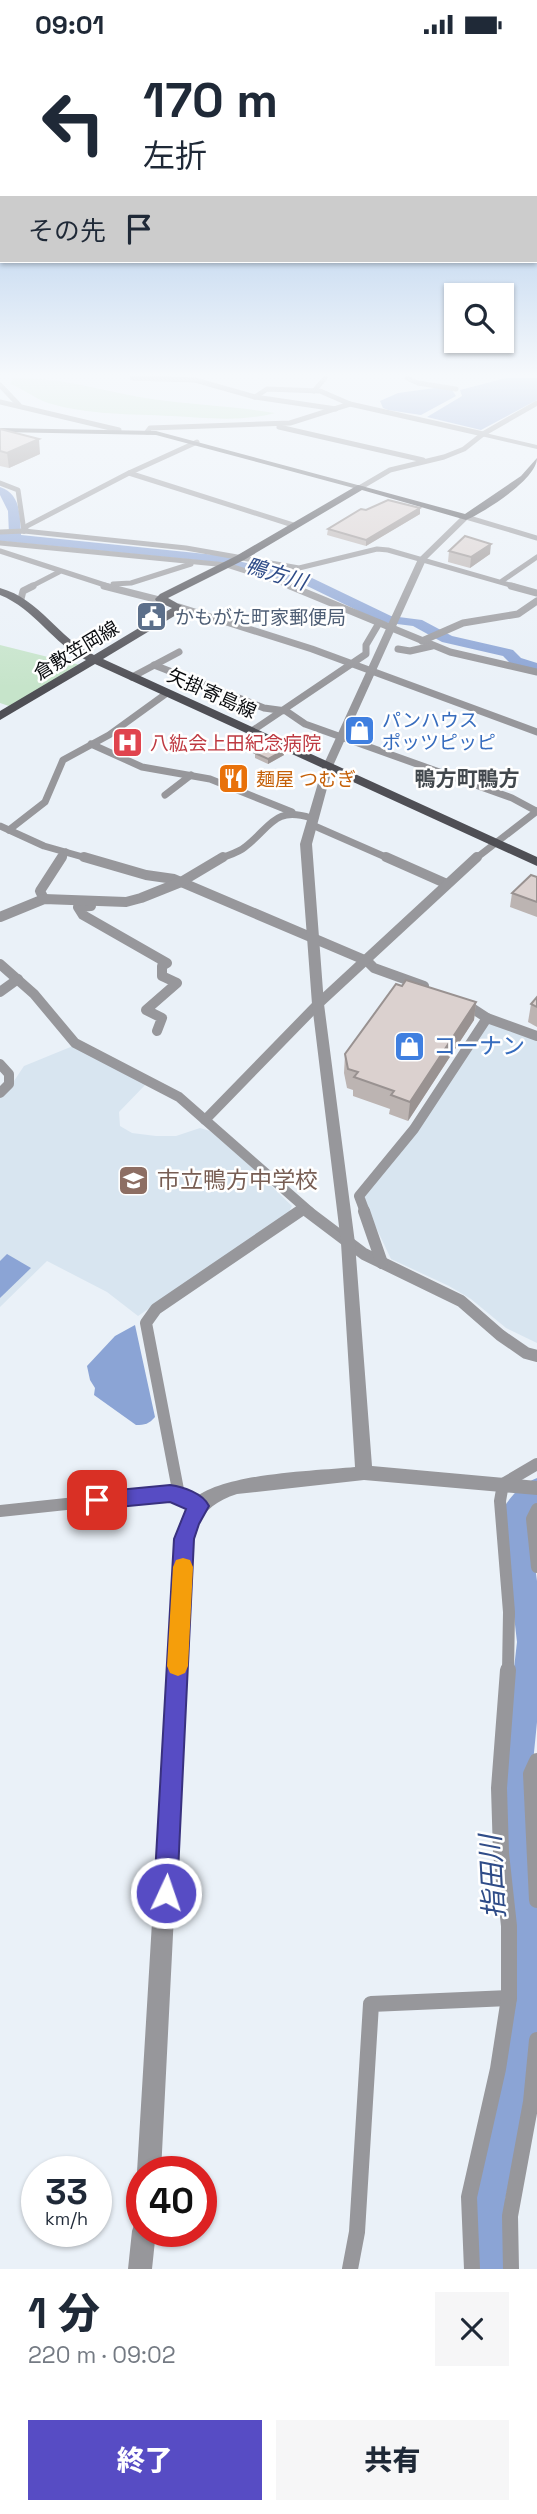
<!DOCTYPE html>
<html lang="ja">
<head>
<meta charset="utf-8">
<style>
	body { margin:0; font-family:"Space Grotesk","Noto Sans JP",sans-serif; background:#f6f6f7; color:#1f2937; height:100vh; display:flex; flex-direction:column; font-size:26px; white-space:nowrap }
	* { box-sizing:border-box; margin:0 }
	p { font-size:23px; color:#747a83 }
	.icon { flex:none; width:38px; height:38px; fill:none; stroke:currentColor; stroke-width:2; stroke-linecap:round; stroke-linejoin:round }
	.map { position:relative; height:2220px; overflow:hidden }
	.side { display:flex; flex-direction:column; background:#fff; flex:1 }
	.side>* { flex:none }
	.banner { position:absolute; left:0px; top:0px; width:537px; height:214px; box-shadow:0 2px 5px #0004; background:#fff; color:#1f2937; overflow:hidden }
	.buttons { position:absolute; left:444px; top:234px; display:grid; gap:14px }
	.buttons a { display:grid; place-items:center; width:70px; height:70px; border-radius:0px; background:#fff; box-shadow:0 2px 5px #0004; font-size:35px }
	.speed { position:absolute; left:21px; top:2107px; display:flex; gap:14px; font-size:35px; font-weight:700; text-align:center }
	.speed>* { display:grid; place-content:center; width:91px; height:91px; border-radius:50%; background:#fff; box-shadow:0 2px 5px #0004; line-height:1 }
	.speed small { font-size:18px; font-weight:400 }
	.speed .limit { border:10px solid #d22; background:#fff; color:#111 }
	.pin { position:absolute; display:grid; place-items:center; width:60px; height:60px; color:#fff; margin:-30px; border-radius:14px; box-shadow:0 4px 10px #0006 }
	.me { position:absolute; width:77px; margin:-38px; rotate:3deg; stroke-linejoin:round; filter:drop-shadow(0 0 5px #0008) }
	.turn { display:flex; align-items:center; gap:24px; height:147px; padding:0 28px; font-size:32px }
	.turn .icon { width:91px; height:91px; stroke-width:2.5 }
	.turn b { display:block; font-size:49px; line-height:60px }
	.then { display:flex; align-items:center; height:66px; padding:0 28px; background:#0003; gap:14px; font-size:26px }
	.round { display:grid; place-items:center; flex:none; width:74px; height:74px; border-radius:0px; background:#f6f6f7 }
	.head { display:flex; align-items:center; justify-content:space-between; height:119px; padding:0 28px }
	h1 { font-size:42px; font-weight:800; line-height:52px }
	.cta { display:flex; gap:14px; margin-top:auto; padding:14px 28px }
	.cta a { flex:1; height:80px; border-radius:0px; background:#574cc4; color:#fff; font-size:28px; font-weight:800; line-height:80px; text-align:center }
	.cta a+a { background:#f6f6f7; color:#1f2937 }
	.status { display:flex; justify-content:space-between; align-items:center; height:49px; padding:0 35px; background:#fff; direction:ltr }
	.status svg { height:19px; fill:currentColor }
	.map>svg:first-child { display:block }
</style>
</head>
<body>
<div class="status"><b>09:01</b><svg viewBox="0 0 49 12"><path d="M0 12V9h3v3zM5 12V6h3v6zM10 12V3h3v9zM15 12V0h3v12zM26 1h20v11H26zM47 4h2v5h-2z"/></svg></div>
<div class="map">
<svg width="537" height="2220" viewBox="0 0 537 2220">
	<rect width="100%" height="100%" fill="#eaf1f8"/>
	<g fill="#d8e5f0">
		<path d="M493 974 537 990V1294L506 1279 471 1250 449 1237 391 1210 362 1149 485 976Z"/>
		<path d="M73 997 147 1034 119 1063 120 1077 132 1084 156 1087H176L200 1079 210 1082 244 1111 292 1157 289 1163 138 1267 107 1243 47 1212 0 1258V1044L12 1035 24 1017Z"/>
	</g>
	<g fill="#c6e4ca">
		<path d="M14 329C62 328 106 343 152 350 193 356 234 357 275 364 242 373 206 369 172 367 131 365 88 366 48 354 34 349 24 340 10 335Z"/>
		<path d="M0 596 80 616 12 658 0 654Z"/>
	</g>
	<g fill="#8ba4d5">
		<path d="M506 329H537V351L481 381 427 368 462 347 460 341Z"/>
		<path d="M442 338 452 341 456 347 421 366 388 361 383 359 380 352 398 344Z"/>
		<path d="M7 1205 31 1219 0 1249V1212Z"/>
		<path d="M135 1276 155 1368C149 1375 145 1376 136 1376L94 1346 95 1339 90 1331 87 1317 115 1287Z"/>
	</g>
	<g fill="none" stroke-linecap="round" stroke-linejoin="round">
		<g fill="#8ba4d5" fill-rule="evenodd">
			<path d="M0 438C21 445 20 467 21 486L235 508 238 512 312 529 391 567 422 571 452 587 513 601 521 609 537 614V623L511 615 503 607 442 593 413 577 381 573 303 535 229 518 226 514 0 492V484L9 485 8 462 0 446Z"/>
			<path d="M537 1429V1457L528 1466 537 1532V1673L531 1734 537 1809V2002L505 2152 510 2220H474L469 2152 510 1971V1869L501 1734 517 1593 502 1462C509 1448 523 1434 537 1429Z"/>
		</g>
		<g stroke="#97979b" stroke-width="5">
			<path d="M132 329 195 331 255 348 336 360"/>
			<path d="M407 329 418 334 456 340"/>
			<path d="M0 336 19 356"/>
			<path d="M314 342 325 329"/>
			<path d="M255 348 267 340 320 342 350 355 483 385"/>
			<path d="M0 353 119 381"/>
			<path d="M279 378 423 411"/>
			<path d="M147 383 150 379 290 374 350 355"/>
			<path d="M129 424 293 476"/>
			<path d="M0 434 18 441 24 482"/>
			<path d="M361 438 390 421 444 408 464 400 483 385 537 354"/>
			<path d="M466 468 537 489"/>
			<path d="M24 482 27 477 129 424 197 393"/>
			<path d="M0 483 24 482 186 499 299 519 377 500 388 501 517 538"/>
			<path d="M0 494 227 516 295 538"/>
			<path d="M0 502 111 538"/>
			<path d="M502 532 537 508"/>
			<path d="M113 535 131 534 191 515"/>
			<path d="M30 538 59 523"/>
		</g>
		<g stroke="#97979b" stroke-width="7">
			<path d="M104 537 163 552"/>
			<path d="M290 537 450 603 537 623"/>
			<path d="M511 537 537 544"/>
			<path d="M21 550 23 542 33 537"/>
			<path d="M179 558 312 600 537 683"/>
			<path d="M422 592 463 574 518 565 537 552"/>
			<path d="M398 600 410 602 432 597"/>
			<path d="M154 616 264 659 286 662 305 675 512 749 536 762"/>
			<path d="M132 628 179 603"/>
			<path d="M252 682 366 605V596L379 574"/>
			<path d="M91 695 142 718 210 730 292 763"/>
			<path d="M165 746 191 726"/>
			<path d="M310 775 390 810"/>
			<path d="M0 777 44 797 90 810"/>
			<path d="M9 781 45 753 63 711 109 686 167 644"/>
			<path d="M61 810 66 803"/>
			<path d="M219 810C228 806 238 804 245 798 271 778 274 757 311 769"/>
			<path d="M475 810 537 762"/>
		</g>
		<g stroke="#97979b" stroke-width="10">
			<path d="M84 808 146 826 174 830 367 912 374 919 424 937"/>
			<path d="M386 808 447 835"/>
			<path d="M44 850 40 842 62 808"/>
			<path d="M91 857 78 858 83 866 167 914 162 917V927L177 934 146 961 162 969 157 982"/>
			<path d="M0 868 44 850 126 853 141 849 181 833 223 808"/>
			<path d="M0 915 34 945 75 994 179 1048 310 1163"/>
			<path d="M0 943 18 930"/>
			<path d="M464 954 487 969 537 987"/>
			<path d="M0 1015 9 1025V1035L0 1044"/>
			<path d="M205 1071 318 955 477 808"/>
			<path d="M298 1163 304 1159"/>
			<path d="M365 1163 359 1147 414 1080 487 969"/>
		</g>
		<g stroke="#97979b" stroke-width="12">
			<path d="M307 1162 364 1205 461 1252 500 1286 526 1304 537 1307"/>
			<path d="M364 1162 382 1214"/>
			<path d="M179 1446 146 1274 156 1260 300 1162"/>
			<path d="M537 1460 532 1470 537 1518"/>
			<path d="M0 1462 170 1444 199 1457"/>
			<path d="M508 1623 509 1563 500 1452 503 1435 537 1415"/>
		</g>
		<g stroke="#97979b" stroke-width="16">
			<path d="M537 1712 531 1725 537 1851"/>
			<path d="M350 2220 357 2183 371 1955 509 1949"/>
			<path d="M472 2220 469 2148 498 2020 509 1949V1877L501 1804 499 1739 508 1621"/>
			<path d="M511 2220 510 2167 531 2053 537 1991"/>
		</g>
		<g fill="#97979b" fill-rule="evenodd">
			<path d="M481 383 537 396V400L481 387Z"/>
			<path d="M463 466 470 468 426 511 333 717 312 795 324 955 355 1194 372 1417 537 1432V1446L364 1431 237 1445C212 1453 200 1465 193 1490L161 2123H142V2132L137 2123 175 1490C179 1476 183 1462 193 1451 220 1424 315 1422 355 1418L341 1194 312 955 300 795 323 717 418 510Z"/>
			<path d="M142 2171V2182H156L152 2220H128L132 2182 135 2173Z"/>
		</g>
		<path fill="#6c6d72" fill-rule="evenodd" d="M0 379 156 382 365 438 361 441 156 386 0 383Z"/>
		<path fill="#4f4f55" fill-rule="evenodd" d="M537 409C537 430 485 463 466 471L362 441 244 511 168 549 184 558 181 563 103 610 537 808V817L95 615 0 671V662L86 611C53 595 35 560 0 546V539C40 550 58 589 94 606L172 559 156 552 155 550 160 545 236 507 358 436 465 465 521 427Z"/>
	</g>
	<g fill="#bcb4b2">
		<path d="M0 380 40 405 9 419 0 417Z"/>
		<path d="M366 461 420 465 366 497 327 486 328 480Z"/>
		<path d="M449 502 490 505 470 519 448 513Z"/>
		<path d="M370 679 358 687 351 685 352 681Z"/>
		<path d="M284 701V706L268 715 255 709V704Z"/>
		<path d="M537 828V868L510 858 512 844Z"/>
		<path d="M537 948V978L528 973 531 955Z"/>
		<path d="M476 953 474 971 408 1072 389 1065 390 1060 353 1047V1041L347 1039 344 1024 345 1005Z"/>
	</g>
	<g fill="#999291">
		<path d="M39 390 40 405 9 419 7 404Z"/>
		<path d="M420 459V465L366 497V491Z"/>
		<path d="M491 495 490 505 470 519 471 508Z"/>
		<path d="M370 674V679L358 687V683Z"/>
		<path d="M284 701V706L268 715V710Z"/>
		<path d="M476 953 474 971 408 1072 410 1053Z"/>
	</g>
	<g fill="#dbd1cf" stroke="#999291" stroke-width="2">
		<path d="M0 380 39 390 7 404 0 402Z"/>
		<path d="M388 451 420 459 366 491 328 480 361 460 366 461Z"/>
		<path d="M465 487 491 495 471 508 449 502Z"/>
		<path d="M360 670 370 674 358 683 352 681Z"/>
		<path d="M271 695 284 701 268 710 255 704Z"/>
		<path d="M531 826 537 828V853L512 844Z"/>
		<path d="M406 931 476 953 410 1053 391 1046 394 1042 354 1028 358 1023 348 1020 345 1005 396 935 402 937Z"/>
		<path d="M537 948V958L531 955Z"/>
	</g>
	<linearGradient id="sky" x2="0" y2="1"><stop stop-color="#83aee0"/><stop offset="0.51" stop-color="#f6f9fc"/><stop offset="1" stop-color="#f6f9fc" stop-opacity="0"/></linearGradient>
	<rect width="537" height="639" fill="url(#sky)"/>
	<path fill="#574cc4" stroke="#39317f" stroke-width="2" d="M170 1436C183 1438 203 1444 209 1457L199 1475 194 1490 177 1844 174 1853 166 1856 157 1853 154 1844 174 1490 186 1460 170 1453 97 1460 90 1457 87 1451 90 1445 97 1443Z"/>
	<path fill="#f59e0b" d="M183 1509 190 1511 193 1518 188 1617 185 1624 178 1627 170 1624 167 1617 173 1518 176 1511Z"/>
	<defs>
		<symbol id="civic-square" viewBox="-11 -11 22 22"><rect x="-9" y="-9" width="18" height="18" rx="4" fill="#5c6f8a" stroke="#fff"/><path d="M-.6-6.5H3V-4.5H.6V-3L4-1V1h2V6H-6V1h2V-1L-.6-3ZM-1.2 2.5V6h2.4V2.5Z" fill="#fff"/></symbol>
		<symbol id="shop-square" viewBox="-11 -11 22 22"><rect x="-9" y="-9" width="18" height="18" rx="4" fill="#3f7fe0" stroke="#fff"/><path d="M-5-2.5h2.3a2.7 3.5 0 0 1 5.4 0H5L5.5 6h-11ZM-1.5-2.5h3a1.5 2.3 0 0 0-3 0Z" fill="#fff"/></symbol>
		<symbol id="hospital-square" viewBox="-11 -11 22 22"><rect x="-9" y="-9" width="18" height="18" rx="4" fill="#e0444e" stroke="#fff"/><path d="M-5-5h3v3.5h4V-5h3V5h-3V1.5h-4V5h-3Z" fill="#fff"/></symbol>
		<symbol id="restaurant-square" viewBox="-11 -11 22 22"><rect x="-9" y="-9" width="18" height="18" rx="4" fill="#e8710a" stroke="#fff"/><path d="M-5-6h1v4h1v-4h1v4h1v-4h1v5L-1.5 .5V6h-2V.5L-5-1ZM5-6V6H3V1.5H1.5Q1.5-4 5-6Z" fill="#fff"/></symbol>
		<symbol id="school-square" viewBox="-11 -11 22 22"><rect x="-9" y="-9" width="18" height="18" rx="4" fill="#8d6e63" stroke="#fff"/><path d="M0-5L7-2L0 1L-7-2ZM-4 1L0 2.5L4 1V4Q0 6-4 4Z" fill="#fff"/></symbol>
	</defs>
	<g fill-rule="evenodd">
		<use href="#civic-square" x="134" y="550" width="35" height="35"/>
		<use href="#shop-square" x="342" y="664" width="35" height="35"/>
		<use href="#hospital-square" x="110" y="676" width="35" height="35"/>
		<use href="#restaurant-square" x="216" y="712" width="35" height="35"/>
		<use href="#shop-square" x="392" y="980" width="35" height="35"/>
		<use href="#school-square" x="116" y="1114" width="35" height="35"/>
	</g>
	<g text-anchor="middle" stroke-width="5" stroke-linejoin="round" paint-order="stroke">
		<g font-size="19" fill="#4e5e75" stroke="#fff" text-anchor="start">
			<text x="175" y="575">かもがた町家郵便局</text>
		</g>
		<g font-size="19" fill="#0a0c0f" stroke="#fff">
			<text transform="translate(76 601) rotate(-31)" y="7">倉敷笠岡線</text>
			<text transform="translate(212 644) rotate(24)" y="7">矢掛寄島線</text>
		</g>
		<g font-size="19" fill="#366cbe" stroke="#fff" text-anchor="start">
			<text x="382" y="678">パンハウス<tspan x="382" dy="22">ポッツピッピ</tspan></text>
		</g>
		<g font-size="19" fill="#be3a42" stroke="#fff" text-anchor="start">
			<text x="150" y="701">八紘会上田紀念病院</text>
		</g>
		<g font-size="19" fill="#c56008" stroke="#fff" text-anchor="start">
			<text x="256" y="737">麺屋 つむぎ</text>
		</g>
		<g font-size="21" font-style="italic" fill="#2f4c88" stroke="#fff">
			<text transform="translate(276 525) rotate(17)" y="7">鴨方川</text>
		</g>
		<g font-size="21" font-weight="bold" fill="#42484d" stroke="#fff">
			<text x="467" y="737">鴨方町鴨方</text>
		</g>
		<g font-size="23" fill="#366cbe" stroke="#fff" text-anchor="start">
			<text x="433" y="1005">コーナン</text>
		</g>
		<g font-size="23" fill="#785e54" stroke="#fff" text-anchor="start">
			<text x="157" y="1139">市立鴨方中学校</text>
		</g>
		<g font-size="28" font-style="italic" fill="#2f4c88" stroke="#fff">
			<text transform="translate(492 1828) rotate(-93)" y="10">指田川</text>
		</g>
	</g>
</svg>
<div class="buttons">
<a><svg class="icon" aria-label="search" viewBox="0 0 24 24"><circle cx="10" cy="10" r="6"/><path d="M15 15l6 6"/></svg></a>
</div>
<div class="speed"><div>33<small>km/h</small></div><div class="limit">40</div></div>
<div class="pin" style="left:97px;top:1451px;background:#d93025"><svg class="icon" aria-label="arrive" viewBox="0 0 24 24"><path d="M6 21V4h12l-3 4 3 4H6"/></svg></div>
<svg class="me" style="left:166px;top:1844px" viewBox="-20 -20 40 40"><circle r="17" fill="#574cc4" stroke="#fff" stroke-width="3"/><path d="M0-11L8 9 0 5-8 9z" fill="#fff"/></svg>
<div class="banner">
<div class="turn"><svg class="icon" aria-label="left" viewBox="0 0 24 24"><path d="M17 20v-9H6M10 6l-5 5 5 5"/></svg><div><b>170 m</b>左折</div></div>
<div class="then">その先<svg class="icon" aria-label="arrive" viewBox="0 0 24 24"><path d="M6 21V4h12l-3 4 3 4H6"/></svg></div>
</div>
</div>
<section class="side">
<div class="head"><div><h1>1 分</h1><p>220 m · 09:02</p></div><a class="round"><svg class="icon" aria-label="close" viewBox="0 0 24 24"><path d="M6 6l12 12M18 6L6 18"/></svg></a></div>
<div class="cta"><a>終了</a><a>共有</a></div>
</section>
</body>
</html>
